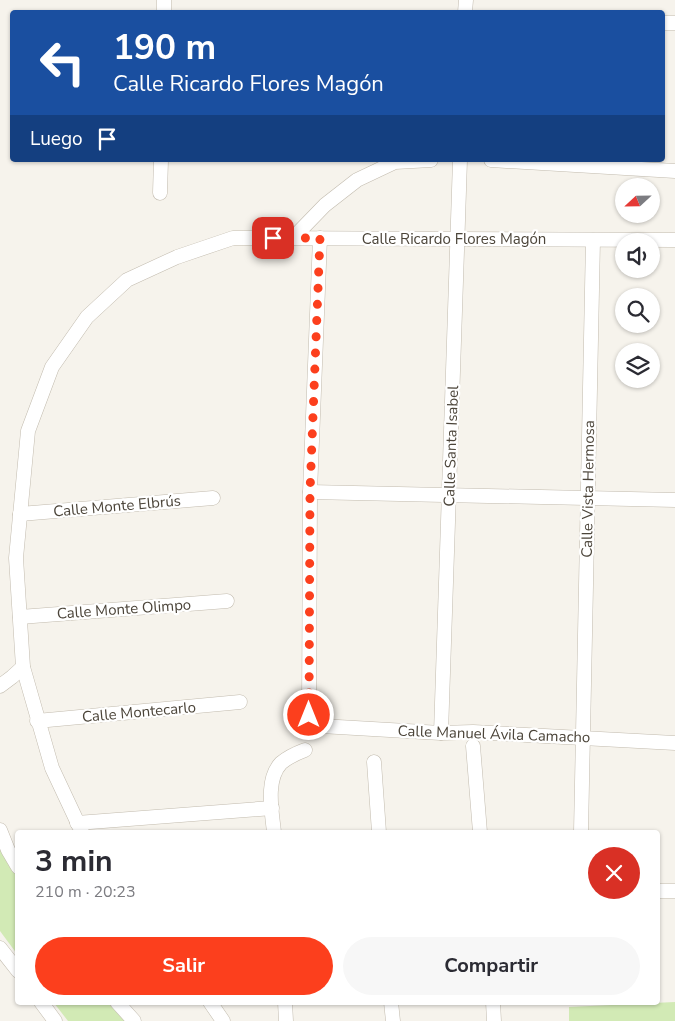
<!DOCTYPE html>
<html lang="es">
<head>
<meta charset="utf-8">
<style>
	body { margin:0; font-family:"Nunito Sans",sans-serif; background:#f7f7f7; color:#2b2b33; height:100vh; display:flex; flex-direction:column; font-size:19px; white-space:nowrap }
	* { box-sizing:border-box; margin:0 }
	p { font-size:16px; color:#7c7c81 }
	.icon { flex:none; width:28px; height:28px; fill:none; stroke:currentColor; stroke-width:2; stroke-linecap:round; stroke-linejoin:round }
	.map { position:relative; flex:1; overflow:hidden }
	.panel { position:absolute; left:15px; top:830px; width:645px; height:175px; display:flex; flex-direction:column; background:#fff; border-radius:5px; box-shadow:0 1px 4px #0004 }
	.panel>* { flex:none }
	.banner { position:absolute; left:10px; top:10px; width:655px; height:152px; border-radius:5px; box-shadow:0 1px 4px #0004; background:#1a4fa0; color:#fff; overflow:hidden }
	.needle { width:32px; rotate:248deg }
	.tools { position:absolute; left:615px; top:178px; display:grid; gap:10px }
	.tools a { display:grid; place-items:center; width:45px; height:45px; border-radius:50%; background:#fff; box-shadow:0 1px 4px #0004; font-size:25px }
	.pin { position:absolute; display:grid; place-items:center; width:42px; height:42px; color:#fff; margin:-21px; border-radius:10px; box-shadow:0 2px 8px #0006 }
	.me { position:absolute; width:55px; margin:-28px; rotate:0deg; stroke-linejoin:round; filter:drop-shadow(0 0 4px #0008) }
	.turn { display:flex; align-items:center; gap:18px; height:105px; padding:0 20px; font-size:22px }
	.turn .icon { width:65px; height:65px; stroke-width:2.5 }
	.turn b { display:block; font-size:35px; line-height:42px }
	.then { display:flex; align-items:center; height:48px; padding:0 20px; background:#0003; gap:10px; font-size:19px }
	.round { display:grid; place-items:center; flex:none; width:52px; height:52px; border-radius:26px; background:#f7f7f7 }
	.headline { display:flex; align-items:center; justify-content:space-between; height:85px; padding:0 20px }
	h1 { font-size:30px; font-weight:700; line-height:38px }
	.action { display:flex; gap:10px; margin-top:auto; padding:10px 20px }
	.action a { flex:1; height:58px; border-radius:30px; background:#fc3f1d; color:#fff; font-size:20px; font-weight:700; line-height:58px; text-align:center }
	.action a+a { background:#f7f7f7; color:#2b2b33 }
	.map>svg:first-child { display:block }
</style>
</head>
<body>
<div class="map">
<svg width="675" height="1021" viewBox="0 0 675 1021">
	<rect width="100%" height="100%" fill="#f6f3ec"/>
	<g fill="#d2eab5">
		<path d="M0 842 17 875V954L0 931Z"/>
		<path d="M675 1002V1021H569V1007Z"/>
		<path d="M54 1003H108L125 1021H68Z"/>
	</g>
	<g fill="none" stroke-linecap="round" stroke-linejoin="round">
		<defs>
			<g id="street">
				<path d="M164 12V0"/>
				<path d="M465 12 466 0"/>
				<path d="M662 23H675"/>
				<path d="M491 160 675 171"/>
				<path d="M160 193 161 160"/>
				<path d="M293 238 325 205 357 180 395 162 431 160"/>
				<path d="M320 238 310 492 309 715 313 723 321 726 441 733 473 732 675 743"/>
				<path d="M310 492 675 500"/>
				<path d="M20 514 213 498"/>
				<path d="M20 617 227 601"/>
				<path d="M0 686 12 677 23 667"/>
				<path d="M37 721 240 702"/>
				<path d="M441 733 460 160"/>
				<path d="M473 746 480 832"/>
				<path d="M374 762 379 832"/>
				<path d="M77 823 272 808"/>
				<path d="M0 830 8 850 18 867"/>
				<path d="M82 832 52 768 23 667 16 558 28 431 52 367 87 317 127 280 177 257 233 238 675 240"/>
				<path d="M274 832C272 812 265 780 281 763 288 757 297 753 305 750"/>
				<path d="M581 832 593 240"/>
				<path d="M658 891H675"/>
				<path d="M0 948 18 971"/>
				<path d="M41 1002 55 1021"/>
				<path d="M117 1002 134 1021"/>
				<path d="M210 1002 223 1021"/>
				<path d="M285 1002 286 1021"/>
				<path d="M391 1002 393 1021"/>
				<path d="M493 1002 494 1021"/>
			</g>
		</defs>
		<use href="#street" stroke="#c2bbae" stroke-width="15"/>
		<use href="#street" stroke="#fff" stroke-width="14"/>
	</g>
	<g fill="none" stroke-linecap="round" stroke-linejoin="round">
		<path stroke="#fc3f1d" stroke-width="9" stroke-dasharray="0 16.2" d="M273 238H320L310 492 309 715"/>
	</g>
	<g text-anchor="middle" stroke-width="4.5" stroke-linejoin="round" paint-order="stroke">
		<g font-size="15" fill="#4b4439" stroke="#fff">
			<text x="454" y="244">Calle Ricardo Flores Magón</text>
			<text transform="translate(451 446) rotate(-88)" y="5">Calle Santa Isabel</text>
			<text transform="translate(588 489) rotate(-89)" y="5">Calle Vista Hermosa</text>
			<text transform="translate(117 506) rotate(-5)" y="5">Calle Monte Elbrús</text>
			<text transform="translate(124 609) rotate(-4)" y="5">Calle Monte Olimpo</text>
			<text transform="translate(139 712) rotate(-5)" y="5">Calle Montecarlo</text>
			<text transform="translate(494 734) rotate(2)" y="5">Calle Manuel Ávila Camacho</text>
		</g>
	</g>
</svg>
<div class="tools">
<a><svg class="needle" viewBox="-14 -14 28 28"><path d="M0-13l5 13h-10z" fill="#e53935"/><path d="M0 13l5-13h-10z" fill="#7c7c81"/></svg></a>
<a><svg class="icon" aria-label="sound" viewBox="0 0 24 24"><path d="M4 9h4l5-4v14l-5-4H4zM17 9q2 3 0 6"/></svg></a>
<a><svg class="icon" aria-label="search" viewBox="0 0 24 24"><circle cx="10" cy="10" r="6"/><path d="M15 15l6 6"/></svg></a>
<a><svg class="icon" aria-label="layers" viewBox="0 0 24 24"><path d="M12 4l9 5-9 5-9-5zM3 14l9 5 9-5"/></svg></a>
</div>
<div class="pin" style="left:273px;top:238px;background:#d93025"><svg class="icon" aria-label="arrive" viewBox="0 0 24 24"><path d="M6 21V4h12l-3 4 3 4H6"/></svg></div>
<svg class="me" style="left:309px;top:715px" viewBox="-20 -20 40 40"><circle r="17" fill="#fc3f1d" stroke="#fff" stroke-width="3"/><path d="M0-11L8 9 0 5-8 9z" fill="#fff"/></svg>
<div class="banner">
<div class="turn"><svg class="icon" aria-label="left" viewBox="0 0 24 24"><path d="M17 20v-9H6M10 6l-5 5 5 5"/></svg><div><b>190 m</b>Calle Ricardo Flores Magón</div></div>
<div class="then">Luego<svg class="icon" aria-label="arrive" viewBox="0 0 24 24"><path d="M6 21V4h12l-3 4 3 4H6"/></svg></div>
</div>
<section class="panel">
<div class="headline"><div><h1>3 min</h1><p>210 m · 20:23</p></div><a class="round" style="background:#d93025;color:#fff"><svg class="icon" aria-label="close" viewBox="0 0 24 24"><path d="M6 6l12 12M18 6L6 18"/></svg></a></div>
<div class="action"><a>Salir</a><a>Compartir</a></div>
</section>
</div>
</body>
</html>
